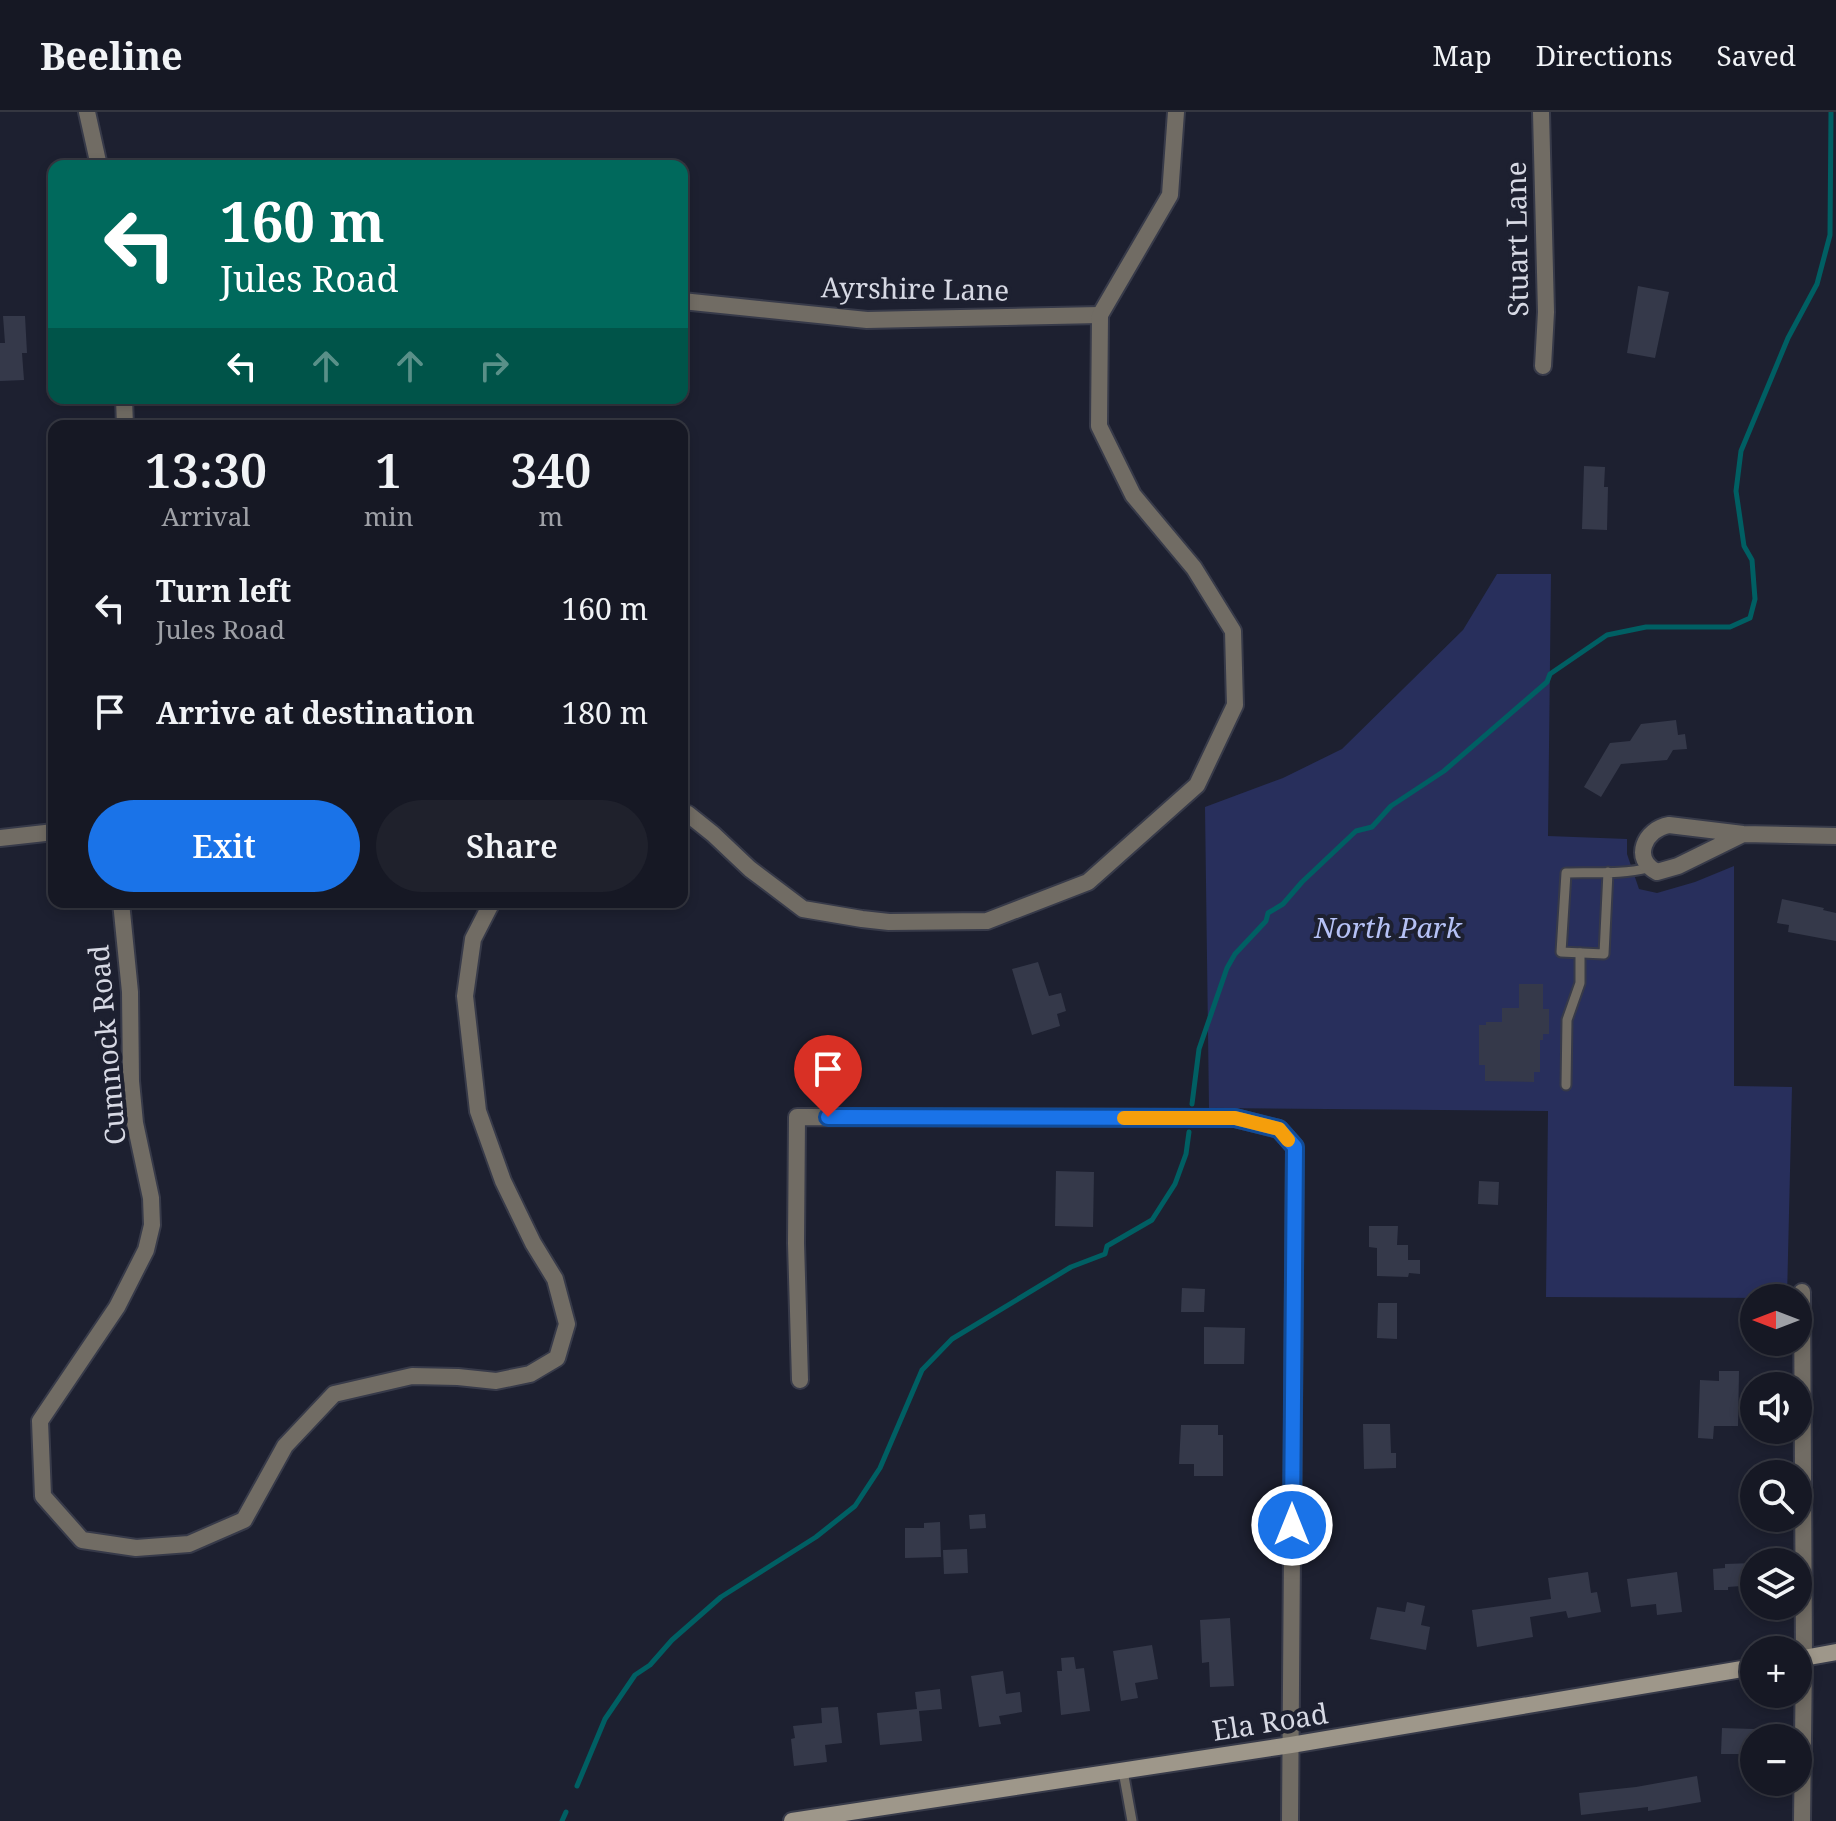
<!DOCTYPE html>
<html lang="en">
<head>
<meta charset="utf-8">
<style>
	body { margin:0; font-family:"Noto Serif",serif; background:#1f212c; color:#f1f3f6; height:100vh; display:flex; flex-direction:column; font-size:30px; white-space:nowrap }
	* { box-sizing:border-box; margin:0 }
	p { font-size:26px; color:#9ea0a6 }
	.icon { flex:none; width:44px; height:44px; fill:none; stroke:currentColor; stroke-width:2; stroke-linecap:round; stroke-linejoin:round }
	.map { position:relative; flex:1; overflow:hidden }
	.details { position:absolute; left:48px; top:308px; width:640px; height:488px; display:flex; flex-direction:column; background:#161824; border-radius:16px; box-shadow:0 4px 12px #0003,0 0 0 2px #353741 }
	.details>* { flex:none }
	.top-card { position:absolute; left:48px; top:48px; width:640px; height:244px; border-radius:16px; box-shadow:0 4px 12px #0003,0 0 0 2px #353741; background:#00695c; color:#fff; overflow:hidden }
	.needle { width:52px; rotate:270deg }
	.fabs { position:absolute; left:1740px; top:1172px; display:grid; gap:16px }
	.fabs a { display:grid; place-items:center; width:72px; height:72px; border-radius:50%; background:#161824; box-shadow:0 4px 12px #0003,0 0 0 2px #353741; font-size:40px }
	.pin { position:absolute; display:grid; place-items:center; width:68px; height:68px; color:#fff; margin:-82px -34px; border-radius:50% 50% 50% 0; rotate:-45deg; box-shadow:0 0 8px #0007 }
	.pin .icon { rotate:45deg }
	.me { position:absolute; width:88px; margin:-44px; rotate:0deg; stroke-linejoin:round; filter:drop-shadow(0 0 6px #0008) }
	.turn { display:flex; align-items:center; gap:28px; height:168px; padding:0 40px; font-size:36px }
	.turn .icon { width:104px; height:104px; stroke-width:2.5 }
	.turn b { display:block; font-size:56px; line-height:68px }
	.lanes { display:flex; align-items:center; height:76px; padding:0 40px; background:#0003; justify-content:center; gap:40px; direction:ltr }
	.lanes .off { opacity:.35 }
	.eta { display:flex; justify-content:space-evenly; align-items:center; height:136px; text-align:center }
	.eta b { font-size:48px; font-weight:600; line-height:56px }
	.cta { display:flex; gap:16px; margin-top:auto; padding:16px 40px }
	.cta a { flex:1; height:92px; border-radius:48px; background:#1a73e8; color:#fff; font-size:32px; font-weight:600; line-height:92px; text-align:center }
	.cta a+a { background:#1f212c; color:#f1f3f6 }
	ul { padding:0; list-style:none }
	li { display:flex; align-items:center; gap:24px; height:104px; padding:0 40px }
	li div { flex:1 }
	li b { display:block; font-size:30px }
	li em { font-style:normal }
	header { display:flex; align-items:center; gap:48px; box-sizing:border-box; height:112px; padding:0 40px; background:#161824; border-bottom:2px solid #353741 }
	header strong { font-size:38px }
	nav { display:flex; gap:44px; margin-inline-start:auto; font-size:28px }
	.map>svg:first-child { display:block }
</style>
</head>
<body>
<header>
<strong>Beeline</strong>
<nav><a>Map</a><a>Directions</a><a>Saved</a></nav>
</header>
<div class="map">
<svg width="1836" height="1709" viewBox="0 0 1836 1709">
	<rect width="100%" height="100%" fill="#1d2030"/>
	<path fill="#282f5c" d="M1497 462H1551L1548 724 1627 727V742L1639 777 1657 781 1695 770 1734 754V974L1792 975 1787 1186 1546 1185 1548 999 1209 996 1205 695 1283 666 1342 637 1463 518Z"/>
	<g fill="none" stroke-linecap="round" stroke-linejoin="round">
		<g stroke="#005f63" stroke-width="5">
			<path d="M1192 992 1199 937 1227 856 1235 842 1266 809 1268 801 1283 792 1302 770 1356 719 1372 715 1391 694 1444 659 1547 570 1550 562 1607 523 1646 515H1730L1750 506 1755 487 1752 448 1744 434 1736 379 1741 339 1788 226 1817 172 1830 123 1831 0"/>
			<path d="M577 1674 605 1607 635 1563 650 1553 672 1528 721 1485 816 1425 855 1394 880 1356 922 1258 952 1227 1071 1155 1105 1142 1107 1134 1152 1108 1175 1072 1186 1042 1189 1020"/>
			<path d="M562 1709 566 1700"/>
		</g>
	</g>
	<g fill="#35394a">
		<path d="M1638 174 1669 180 1655 246 1627 241Z"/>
		<path d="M3 204H25L27 241H22L24 268 0 269V231H5Z"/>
		<path d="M1584 354 1605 355 1604 375H1608L1607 418 1582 417Z"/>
		<path d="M1676 608 1678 623 1685 622 1687 637 1673 638 1667 648 1621 652 1601 685 1584 675 1610 631 1630 629 1641 612Z"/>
		<path d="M1782 787 1824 796 1823 798 1836 801V829L1788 820 1789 813 1777 811Z"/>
		<path d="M1038 850 1049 884 1061 881 1066 899 1057 902 1060 914 1032 923 1012 857Z"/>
		<path d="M1519 872H1543V897H1549V922H1543V928H1540V960H1534V970L1485 969V953H1479V913H1486V910H1502V896H1519Z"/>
		<path d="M1056 1059 1094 1060 1093 1115 1055 1114Z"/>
		<path d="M1479 1069 1499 1070 1498 1093 1478 1092Z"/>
		<path d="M1369 1114H1398L1397 1133H1408V1148H1420V1162L1409 1161 1408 1165 1377 1164V1136L1369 1135Z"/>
		<path d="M1182 1176 1205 1177 1204 1200H1181Z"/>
		<path d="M1378 1191H1397V1227L1377 1226Z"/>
		<path d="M1204 1215 1245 1216 1244 1252H1204Z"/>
		<path d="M1719 1259H1739L1738 1314H1714L1713 1327 1698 1326 1700 1268 1719 1269Z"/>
		<path d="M1363 1312H1390L1391 1341H1396V1356L1364 1357Z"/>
		<path d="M1181 1313H1218V1323H1223V1364H1194V1352H1179Z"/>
		<path d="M985 1402 986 1416 970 1417 969 1403Z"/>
		<path d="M940 1410 941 1445 905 1446V1416H924V1411Z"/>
		<path d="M967 1437 968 1461 944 1462 943 1438Z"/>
		<path d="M1754 1451V1473L1728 1475V1478H1714L1713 1457 1725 1456V1452Z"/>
		<path d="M1588 1460 1591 1481 1597 1480 1601 1500 1568 1506 1566 1499 1530 1505 1533 1525 1477 1535 1472 1498 1551 1487 1548 1466Z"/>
		<path d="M1677 1460 1682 1500 1657 1503 1656 1492 1631 1495 1627 1467Z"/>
		<path d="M1407 1490 1425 1494 1421 1513 1430 1515 1426 1538 1370 1527 1377 1495 1405 1500Z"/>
		<path d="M1230 1506 1234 1574 1210 1575 1209 1550 1202 1551 1200 1508Z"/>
		<path d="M1152 1533 1158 1567 1135 1571 1138 1586 1121 1589 1113 1539Z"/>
		<path d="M1074 1545 1076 1557 1084 1556 1090 1599 1061 1603 1057 1559H1062L1061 1546Z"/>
		<path d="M1003 1559 1006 1582 1020 1580 1022 1600 999 1604 1001 1612 979 1615 971 1564Z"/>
		<path d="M940 1577 942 1597 919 1599 922 1629 880 1633 877 1601 917 1597 915 1580Z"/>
		<path d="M838 1595 842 1631 825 1633 827 1650 794 1654 791 1627 795 1626 793 1614 822 1611 821 1596Z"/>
		<path d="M1722 1616 1754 1617V1642H1721Z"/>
		<path d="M1697 1664 1701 1690 1648 1699V1695L1581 1703 1579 1681 1636 1675Z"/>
	</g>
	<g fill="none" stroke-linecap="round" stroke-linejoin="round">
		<defs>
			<g id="lane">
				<path d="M1608 760 1604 842 1561 840 1566 761C1593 760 1621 763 1648 756"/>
				<path d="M1566 973 1567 908 1580 871V841"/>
				<path d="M1123 1659 1132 1709"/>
			</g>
			<g id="street">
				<path d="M87 0 99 54"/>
				<path d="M1541 0 1546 200 1543 254"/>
				<path d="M682 189 867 208 1100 203"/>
				<path d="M124 286 125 314"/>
				<path d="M682 701 688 702 713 722 750 757 803 797 862 807 889 810 987 809 1088 770 1197 673 1235 593 1233 519 1194 456 1133 383 1099 314 1100 203 1170 83 1176 0"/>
				<path d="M1743 722 1678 754 1657 760C1631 747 1645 717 1669 713L1743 722 1836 724"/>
				<path d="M0 726 54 720"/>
				<path d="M121 790 130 880 131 969 135 1011 151 1086 152 1113 146 1138 117 1195 40 1309 43 1384 82 1428 136 1436 189 1432 244 1408 285 1334 334 1282 412 1264 458 1265 496 1269 530 1262 557 1246 567 1212 555 1167 533 1131 503 1069 478 999 465 884 473 827 492 790"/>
				<path d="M1802 1180 1804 1546 1802 1709"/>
				<path d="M800 1268 796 1131 797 1005 1235 1006 1279 1017 1295 1035 1290 1709"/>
			</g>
			<g id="secondary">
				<path d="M1798 1547 1836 1540"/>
				<path d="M792 1709 1291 1633 1754 1555"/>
			</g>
		</defs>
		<use href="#lane" stroke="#373a49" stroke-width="13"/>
		<use href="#street" stroke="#373a49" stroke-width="20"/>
		<use href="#secondary" stroke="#373a49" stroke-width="20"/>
		<use href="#lane" stroke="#716c64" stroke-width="9"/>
		<use href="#street" stroke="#716c64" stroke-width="16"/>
		<use href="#secondary" stroke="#9e978a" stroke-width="16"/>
	</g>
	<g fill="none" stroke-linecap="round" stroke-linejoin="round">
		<defs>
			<path id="route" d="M828 1005 1235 1006 1279 1017 1295 1035 1292 1413"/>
		</defs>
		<use href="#route" stroke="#114b97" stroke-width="20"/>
		<use href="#route" stroke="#1a73e8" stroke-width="14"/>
		<path stroke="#f59e0b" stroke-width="14" d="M1124 1006H1235L1279 1017 1288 1028"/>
	</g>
	<g text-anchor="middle" stroke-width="8" stroke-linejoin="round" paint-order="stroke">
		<g font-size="28" fill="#d7d9e4" stroke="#1d2030">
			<text transform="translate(1517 127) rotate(-91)" y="10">Stuart Lane</text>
			<text transform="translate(915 177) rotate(1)" y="10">Ayrshire Lane</text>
			<text transform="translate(107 933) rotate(-95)" y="10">Cumnock Road</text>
			<text transform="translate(1270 1610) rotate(-9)" y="10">Ela Road</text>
		</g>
		<g font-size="28" font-style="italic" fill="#b5c1f5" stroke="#1d2030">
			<text x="1388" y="826">North Park</text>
		</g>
	</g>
</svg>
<div class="fabs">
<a><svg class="needle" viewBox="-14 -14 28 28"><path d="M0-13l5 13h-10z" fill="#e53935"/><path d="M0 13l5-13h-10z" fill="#9ea0a6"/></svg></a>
<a><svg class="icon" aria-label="sound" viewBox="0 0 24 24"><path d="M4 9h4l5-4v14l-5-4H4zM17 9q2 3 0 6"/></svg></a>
<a><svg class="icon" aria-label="search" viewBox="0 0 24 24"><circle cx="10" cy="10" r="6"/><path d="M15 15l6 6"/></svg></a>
<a><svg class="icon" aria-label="layers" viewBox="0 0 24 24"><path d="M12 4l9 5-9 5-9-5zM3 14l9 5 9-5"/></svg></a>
<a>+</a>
<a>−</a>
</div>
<div class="pin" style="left:828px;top:1005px;background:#d93025"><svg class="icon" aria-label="arrive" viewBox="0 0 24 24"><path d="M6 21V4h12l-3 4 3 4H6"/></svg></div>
<svg class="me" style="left:1292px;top:1413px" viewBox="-20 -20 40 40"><circle r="17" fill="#1a73e8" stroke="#fff" stroke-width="3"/><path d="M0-11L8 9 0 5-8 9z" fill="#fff"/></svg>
<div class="top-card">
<div class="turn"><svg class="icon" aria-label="left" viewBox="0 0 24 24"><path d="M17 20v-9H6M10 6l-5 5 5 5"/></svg><div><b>160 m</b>Jules Road</div></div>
<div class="lanes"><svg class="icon" aria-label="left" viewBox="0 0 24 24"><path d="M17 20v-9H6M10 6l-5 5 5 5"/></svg><svg class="icon off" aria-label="ahead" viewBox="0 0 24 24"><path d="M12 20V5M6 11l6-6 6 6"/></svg><svg class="icon off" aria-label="ahead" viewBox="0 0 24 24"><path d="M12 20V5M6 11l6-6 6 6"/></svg><svg class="icon off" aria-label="right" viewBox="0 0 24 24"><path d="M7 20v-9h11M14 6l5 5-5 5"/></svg></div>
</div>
<section class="details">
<div class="eta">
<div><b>13:30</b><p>Arrival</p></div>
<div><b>1</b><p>min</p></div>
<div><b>340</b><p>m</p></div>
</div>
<ul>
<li><svg class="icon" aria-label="left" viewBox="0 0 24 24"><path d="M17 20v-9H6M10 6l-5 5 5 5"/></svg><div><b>Turn left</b><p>Jules Road</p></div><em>160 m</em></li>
<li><svg class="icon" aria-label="arrive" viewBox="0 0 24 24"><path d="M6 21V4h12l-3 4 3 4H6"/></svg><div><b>Arrive at destination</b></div><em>180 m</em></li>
</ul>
<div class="cta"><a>Exit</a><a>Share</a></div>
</section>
</div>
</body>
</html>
